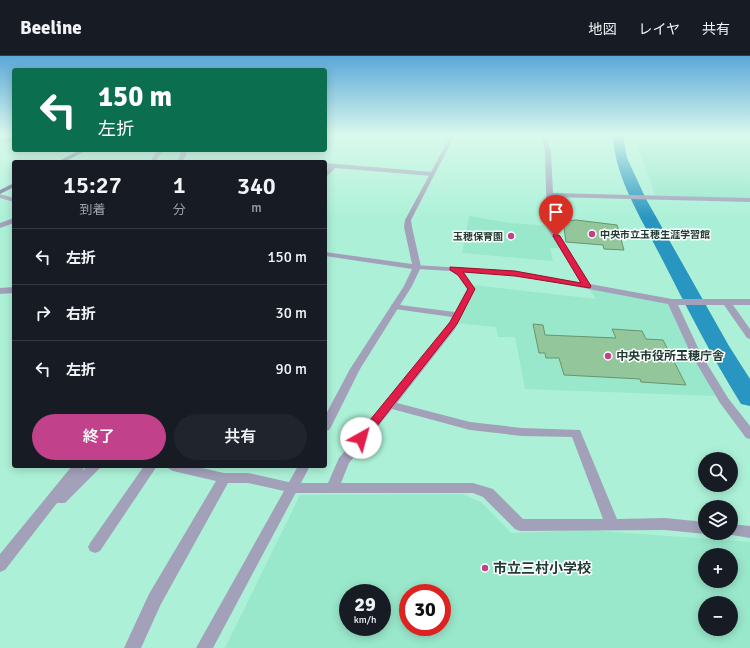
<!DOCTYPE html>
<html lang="ja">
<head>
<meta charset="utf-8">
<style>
	body { margin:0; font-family:Signika,"Noto Sans JP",sans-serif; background:#20242c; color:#f1f3f6; height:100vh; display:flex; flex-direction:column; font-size:15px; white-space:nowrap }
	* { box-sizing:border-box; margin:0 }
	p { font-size:13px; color:#9ea1a6 }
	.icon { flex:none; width:22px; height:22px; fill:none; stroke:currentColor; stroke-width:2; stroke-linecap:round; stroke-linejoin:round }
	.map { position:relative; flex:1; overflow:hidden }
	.panel { position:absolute; left:12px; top:104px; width:315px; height:308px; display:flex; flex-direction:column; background:#171b24; border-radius:4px; box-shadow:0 2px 10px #0003 }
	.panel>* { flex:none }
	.banner { position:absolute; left:12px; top:12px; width:315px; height:84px; border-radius:4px; box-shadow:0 2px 10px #0003; background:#0b6e4f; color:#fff; overflow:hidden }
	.buttons { position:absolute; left:698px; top:396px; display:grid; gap:8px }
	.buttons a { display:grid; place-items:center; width:40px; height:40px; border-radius:50%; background:#171b24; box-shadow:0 2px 10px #0003; font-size:20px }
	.speed { position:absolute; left:339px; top:528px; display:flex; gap:8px; font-size:20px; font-weight:700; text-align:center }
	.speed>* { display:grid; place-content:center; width:52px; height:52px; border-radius:50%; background:#171b24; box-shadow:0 2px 10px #0003; line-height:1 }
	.speed small { font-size:10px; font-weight:400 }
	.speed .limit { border:6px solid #d22; background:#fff; color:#111 }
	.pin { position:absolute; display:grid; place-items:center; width:34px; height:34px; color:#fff; margin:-41px -17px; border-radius:50% 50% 50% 0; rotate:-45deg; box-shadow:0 0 4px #0007 }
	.pin .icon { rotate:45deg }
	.me { position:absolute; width:44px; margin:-22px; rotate:38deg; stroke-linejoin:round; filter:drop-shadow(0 0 3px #0008) }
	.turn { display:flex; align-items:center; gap:14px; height:84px; padding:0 20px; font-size:18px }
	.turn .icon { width:52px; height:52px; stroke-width:2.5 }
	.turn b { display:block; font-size:28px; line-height:34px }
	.eta { display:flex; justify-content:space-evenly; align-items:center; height:68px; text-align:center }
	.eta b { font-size:24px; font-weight:600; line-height:28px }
	.primary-button { display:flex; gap:8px; margin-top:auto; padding:8px 20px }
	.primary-button a { flex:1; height:46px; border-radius:24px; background:#c2418b; color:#fff; font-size:16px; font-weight:600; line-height:46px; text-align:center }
	.primary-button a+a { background:#20242c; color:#f1f3f6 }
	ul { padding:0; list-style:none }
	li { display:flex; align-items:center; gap:12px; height:56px; padding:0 20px; border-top:1px solid #363941 }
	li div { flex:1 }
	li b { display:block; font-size:15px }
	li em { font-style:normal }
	header { display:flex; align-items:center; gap:24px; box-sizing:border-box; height:56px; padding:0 20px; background:#171b24; border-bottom:1px solid #363941 }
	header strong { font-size:19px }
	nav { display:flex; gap:22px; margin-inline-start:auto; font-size:14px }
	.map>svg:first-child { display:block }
</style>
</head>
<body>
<header>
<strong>Beeline</strong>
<nav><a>地図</a><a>レイヤ</a><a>共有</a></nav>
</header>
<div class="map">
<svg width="750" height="592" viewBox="0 0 750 592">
	<rect width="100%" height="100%" fill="#acf1d7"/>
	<g fill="#99e8cb" fill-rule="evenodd">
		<path d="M633 79H750V143L656 141Z"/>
		<path d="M469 160 510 167 551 170 564 192H550L553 205 462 197Z"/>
		<path d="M474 229 596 243 587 230 672 246 715 340 525 333 515 281H498L496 271 454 267Z"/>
		<path d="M462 438 481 446 511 477 587 474 750 486V592H225L300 439ZM705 499H731V525H705ZM348 537H382V571H348ZM408 537H442V571H408ZM705 547H731V573H705Z"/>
	</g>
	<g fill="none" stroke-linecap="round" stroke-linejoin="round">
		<path fill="#2896c0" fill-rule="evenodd" d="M613 79H623L627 102 646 143 729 290 750 323V350L741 348C712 301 687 252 662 203 643 165 614 121 613 79Z"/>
	</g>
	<g fill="#94c69c" stroke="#66966e">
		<path d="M576 164 617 169 624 194 604 193 603 189 566 186 563 165Z"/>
		<path d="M533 268 543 269 545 279 616 282 612 273 642 275 646 283 663 284 686 329 641 326 640 323 564 319 559 302H546L545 297H539Z"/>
	</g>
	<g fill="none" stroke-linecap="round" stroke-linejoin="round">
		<g fill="#a3a1ba" fill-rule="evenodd">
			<path d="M542 79H546L551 96 553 137 750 142V146L553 141 555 172 590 228 672 243H750V249H733L750 273V283L747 282 724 249H678L701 298 728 342 750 370V383L746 382 720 347 691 298 668 248 515 219 464 216 475 233 455 273 397 347 470 366 522 372 580 374 617 463 665 462 705 466V477H707L705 478 665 474 520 475 515 473 483 441 473 437H293L248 427H228L161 548 141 592H124L149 538 216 425 173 415 169 413 167 410H193L224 417H248L293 427H328L339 402 448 270 452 261 395 253 392 252 391 250 392 248 455 256 467 233 458 220 451 215 417 213H414V209L515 215 581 227 547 172 545 96ZM392 353 470 374 522 380 572 381 603 463H523L493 433 473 427H341L349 407Z"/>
			<path d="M157 94H163L156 106H150Z"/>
			<path d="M182 94H188L183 106H177Z"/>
			<path d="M252 104H264L267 106H249Z"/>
			<path d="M325 107 432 116 435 118 432 120 335 112 325 122V116L329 111H325Z"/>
			<path d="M14 162V167L0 172V167Z"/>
			<path d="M14 231V237L0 238V232Z"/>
			<path d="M72 410H85L82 415 88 410H102L65 447H57L5 514 0 516V498Z"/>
			<path d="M144 410H157L100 495 95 497 90 495 88 491 90 487Z"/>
			<path d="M731 468 750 470V482L726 478 725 477H731Z"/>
		</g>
		<g fill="#a3a1ba" fill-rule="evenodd">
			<path d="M451 79H455L411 164 412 171 421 211 412 230 360 313 331 371 329 374 325 375V360L350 313 404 230 412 213 325 200V196L412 208 404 171 405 164Z"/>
			<path d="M0 81 14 82V86L0 85Z"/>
			<path d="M0 138 14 142V146L0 142Z"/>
			<path d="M298 410H310L213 592H196Z"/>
		</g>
		<g fill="#716c98" fill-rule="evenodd">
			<path d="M80 94H87L64 106H57Z"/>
			<path d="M14 127V131L0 138V134Z"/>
		</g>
	</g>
	<linearGradient id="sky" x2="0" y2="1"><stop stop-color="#5ba8d8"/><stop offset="0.49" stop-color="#daf9ed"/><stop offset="1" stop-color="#daf9ed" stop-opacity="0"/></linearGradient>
	<rect width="750" height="162" fill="url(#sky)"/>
	<path fill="#e11d48" stroke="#92132f" d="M554 178 560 180 591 230 590 232 515 220 463 216 475 233 457 268 365 385H357L356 382 357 380 450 266 468 233 458 219 450 214V211L515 215 581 227 553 180Z"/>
	<g fill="#c2418b" stroke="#fff" stroke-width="1.5">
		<circle cx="592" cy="178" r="4"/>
		<circle cx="511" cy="180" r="4"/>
		<circle cx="608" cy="300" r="4"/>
		<circle cx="485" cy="512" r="4"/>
	</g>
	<g text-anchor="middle" stroke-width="3" stroke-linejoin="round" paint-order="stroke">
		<g font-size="10" font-weight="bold" fill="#203c32" stroke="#fff" text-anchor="start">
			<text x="600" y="182">中央市立玉穂生涯学習館</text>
			<text x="503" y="184" text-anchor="end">玉穂保育園</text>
		</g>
		<g font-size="12" font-weight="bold" fill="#203c32" stroke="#fff" text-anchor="start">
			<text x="616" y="304">中央市役所玉穂庁舎</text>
		</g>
		<g font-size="14" font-weight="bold" fill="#203c32" stroke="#fff" text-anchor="start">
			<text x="493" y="517">市立三村小学校</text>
		</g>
	</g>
</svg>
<div class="buttons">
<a><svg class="icon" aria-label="search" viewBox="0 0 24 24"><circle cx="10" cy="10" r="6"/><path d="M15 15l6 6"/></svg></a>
<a><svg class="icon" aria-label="layers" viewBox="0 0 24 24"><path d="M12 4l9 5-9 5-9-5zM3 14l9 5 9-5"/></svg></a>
<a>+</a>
<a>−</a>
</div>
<div class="speed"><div>29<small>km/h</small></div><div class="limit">30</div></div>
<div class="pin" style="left:556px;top:180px;background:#d93025"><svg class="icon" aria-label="arrive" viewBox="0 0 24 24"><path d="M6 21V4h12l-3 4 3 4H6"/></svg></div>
<svg class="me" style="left:361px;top:382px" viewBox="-20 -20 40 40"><circle r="19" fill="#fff"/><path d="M0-13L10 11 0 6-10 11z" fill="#e11d48"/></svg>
<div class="banner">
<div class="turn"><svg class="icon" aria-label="left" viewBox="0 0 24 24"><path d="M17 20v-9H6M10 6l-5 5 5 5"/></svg><div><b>150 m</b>左折</div></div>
</div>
<section class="panel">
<div class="eta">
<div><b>15:27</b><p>到着</p></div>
<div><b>1</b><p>分</p></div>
<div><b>340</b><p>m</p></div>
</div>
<ul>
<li><svg class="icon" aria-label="left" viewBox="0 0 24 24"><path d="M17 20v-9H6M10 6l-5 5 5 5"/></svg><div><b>左折</b></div><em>150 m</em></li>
<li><svg class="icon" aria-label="right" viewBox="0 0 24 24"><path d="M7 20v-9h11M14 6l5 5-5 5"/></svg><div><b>右折</b></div><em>30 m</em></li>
<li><svg class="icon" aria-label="left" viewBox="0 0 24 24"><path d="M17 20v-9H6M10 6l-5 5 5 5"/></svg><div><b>左折</b></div><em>90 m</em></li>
</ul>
<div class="primary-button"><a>終了</a><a>共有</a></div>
</section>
</div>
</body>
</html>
